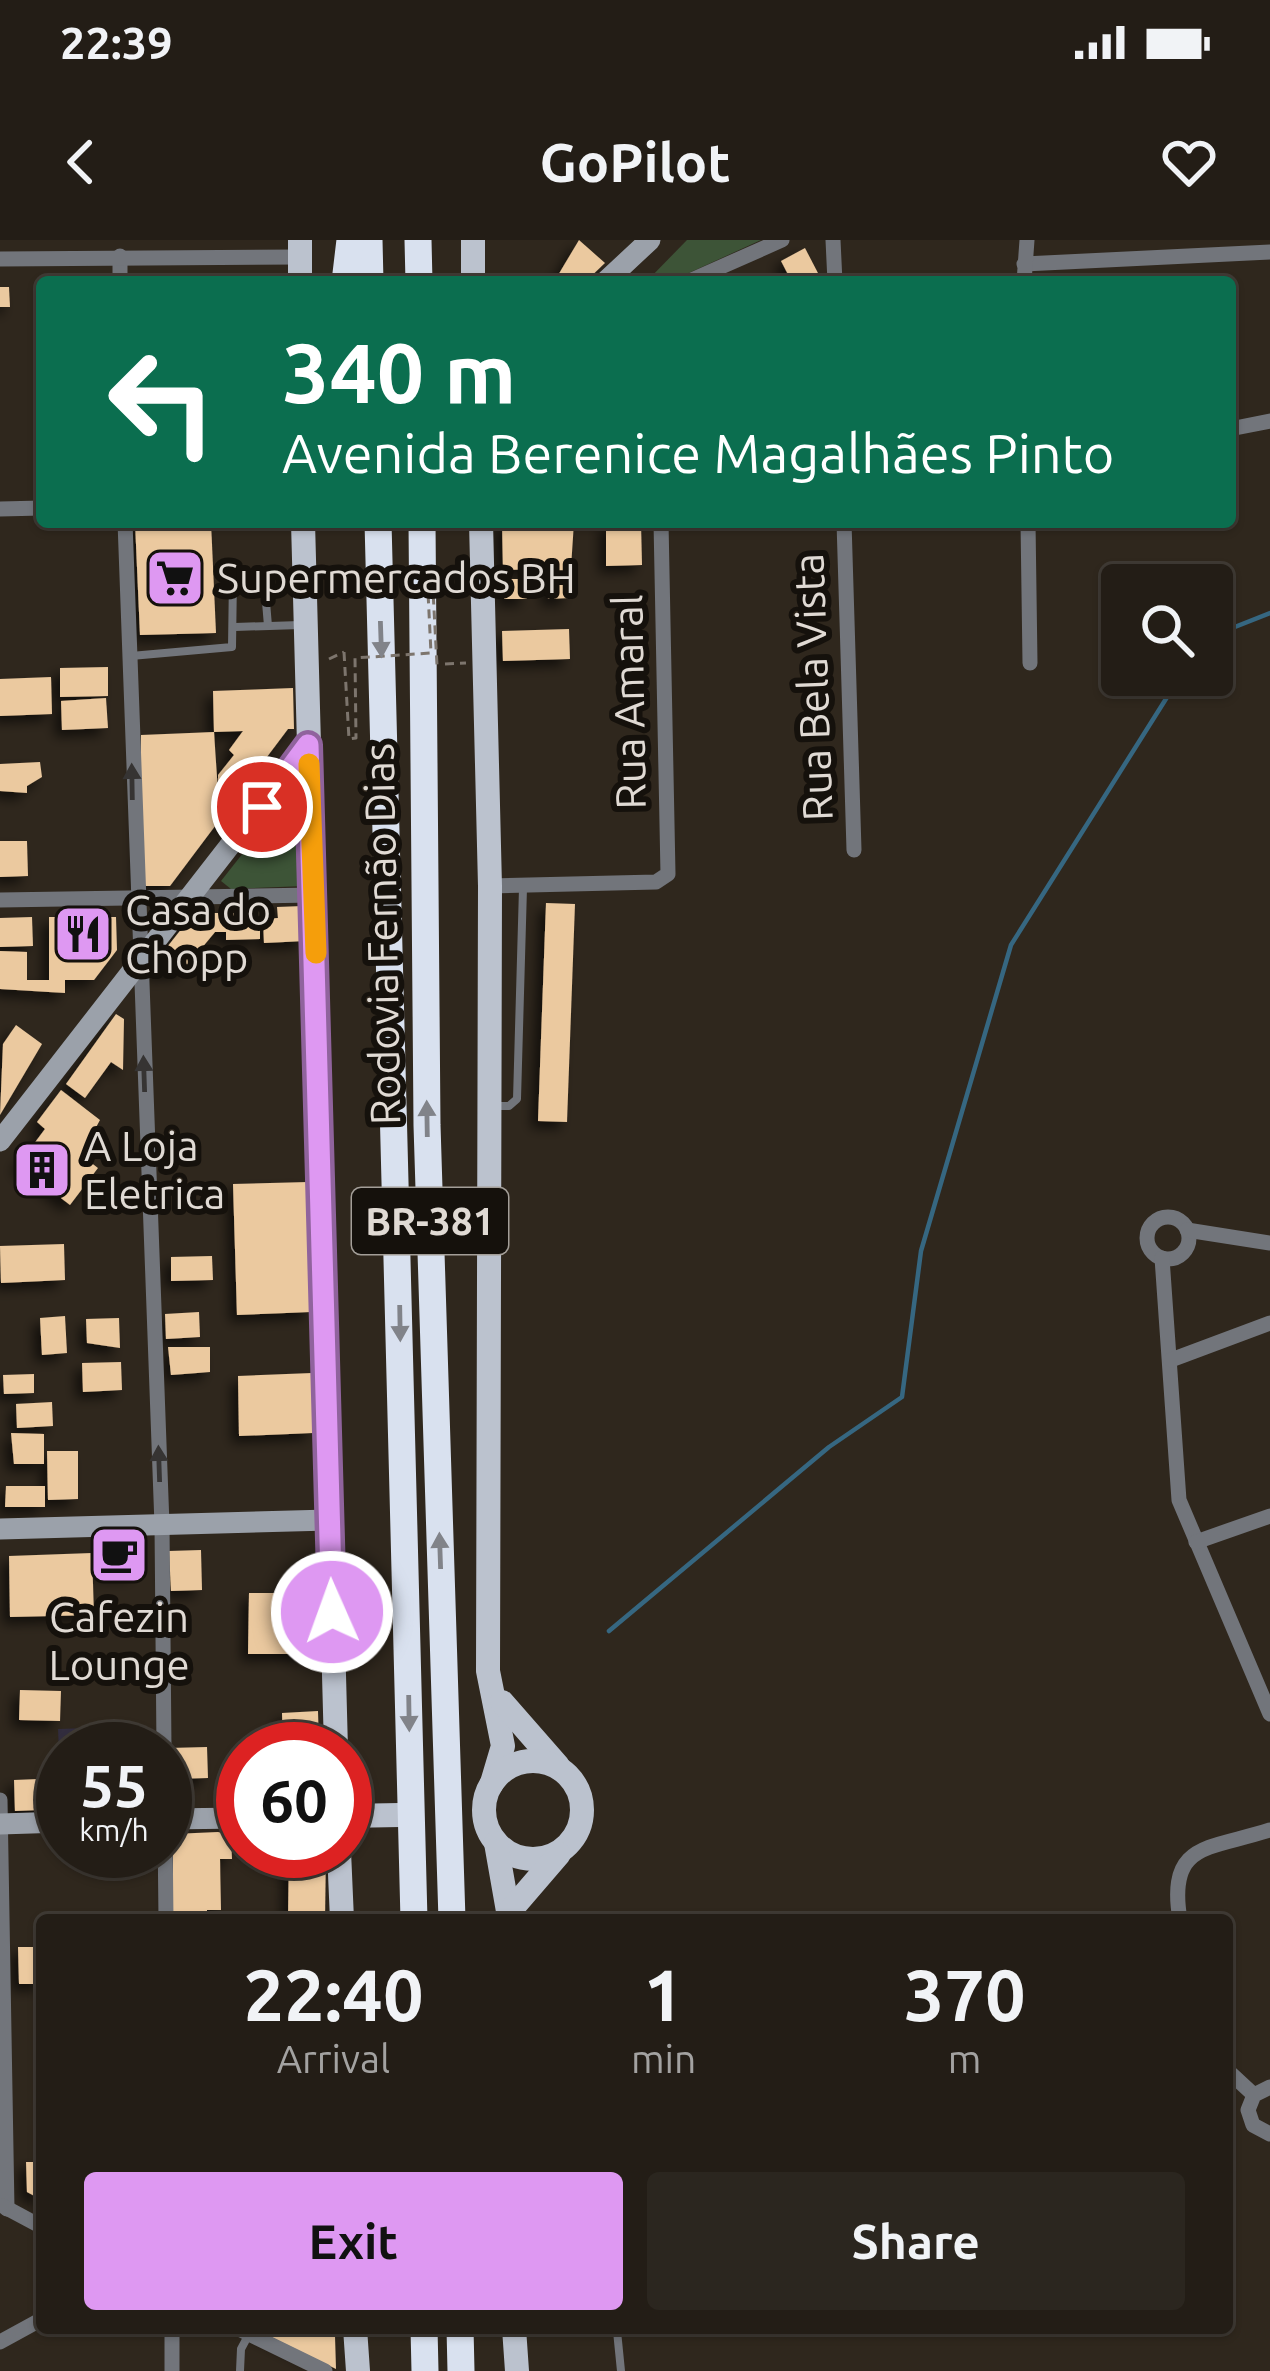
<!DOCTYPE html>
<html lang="en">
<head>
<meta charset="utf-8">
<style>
	body { margin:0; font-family:Ubuntu,sans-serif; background:#2b261f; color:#f1f3f6; height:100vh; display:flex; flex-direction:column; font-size:45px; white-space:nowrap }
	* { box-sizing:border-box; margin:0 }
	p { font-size:39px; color:#a3a2a1 }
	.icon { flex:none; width:66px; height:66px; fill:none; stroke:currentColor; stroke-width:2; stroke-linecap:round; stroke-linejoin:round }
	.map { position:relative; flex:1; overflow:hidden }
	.drawer { position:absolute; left:36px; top:1674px; width:1197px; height:420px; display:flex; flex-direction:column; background:#231d16; border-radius:12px; box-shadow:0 3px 9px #0004,0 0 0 3px #403b35 }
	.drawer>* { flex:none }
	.banner { position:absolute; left:36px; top:36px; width:1200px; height:252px; border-radius:12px; box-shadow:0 3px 9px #0004,0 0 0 3px #403b35; background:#0b6e4f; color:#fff; overflow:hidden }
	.fabs { position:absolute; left:1101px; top:324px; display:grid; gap:24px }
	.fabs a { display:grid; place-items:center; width:132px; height:132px; border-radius:12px; background:#231d16; box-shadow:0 3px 9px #0004,0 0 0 3px #403b35; font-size:60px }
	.speed { position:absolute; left:36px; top:1482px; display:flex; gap:24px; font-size:60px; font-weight:700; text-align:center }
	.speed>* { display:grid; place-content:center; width:156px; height:156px; border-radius:50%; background:#231d16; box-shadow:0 3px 9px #0004,0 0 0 3px #403b35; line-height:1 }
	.speed small { font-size:30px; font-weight:400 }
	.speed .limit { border:18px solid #d22; background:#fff; color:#111 }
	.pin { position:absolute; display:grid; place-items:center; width:102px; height:102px; color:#fff; margin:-51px; border:6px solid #fff; border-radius:50%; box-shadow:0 3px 12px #0007 }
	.me { position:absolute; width:132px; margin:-66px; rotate:358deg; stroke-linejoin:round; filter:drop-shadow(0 0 9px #0008) }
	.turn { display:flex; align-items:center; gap:42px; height:252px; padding:0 48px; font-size:54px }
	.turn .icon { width:156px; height:156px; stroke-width:2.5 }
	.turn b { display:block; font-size:84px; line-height:102px }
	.eta { display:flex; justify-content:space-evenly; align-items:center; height:204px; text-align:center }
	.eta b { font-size:72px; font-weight:700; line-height:84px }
	.primary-button { display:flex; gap:24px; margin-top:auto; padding:24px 48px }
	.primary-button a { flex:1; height:138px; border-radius:12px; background:#de98f2; color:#111; font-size:48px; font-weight:700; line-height:138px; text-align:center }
	.primary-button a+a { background:#2b261f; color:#f1f3f6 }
	.status { display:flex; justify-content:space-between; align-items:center; height:84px; padding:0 60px; background:#231d16; direction:ltr }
	.status svg { height:33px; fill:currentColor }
	header { display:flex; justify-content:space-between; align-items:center; height:156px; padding:0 48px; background:#231d16; font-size:54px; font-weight:700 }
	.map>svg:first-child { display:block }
</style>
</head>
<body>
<div class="status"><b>22:39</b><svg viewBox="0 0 49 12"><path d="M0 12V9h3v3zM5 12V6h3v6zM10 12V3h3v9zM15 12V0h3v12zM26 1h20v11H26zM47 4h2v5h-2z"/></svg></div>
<header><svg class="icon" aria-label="back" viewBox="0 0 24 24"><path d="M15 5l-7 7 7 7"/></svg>GoPilot<svg class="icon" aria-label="heart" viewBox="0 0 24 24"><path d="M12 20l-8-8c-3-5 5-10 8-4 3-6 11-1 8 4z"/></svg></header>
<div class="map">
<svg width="1270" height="2131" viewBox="0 0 1270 2131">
	<defs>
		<filter id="shadow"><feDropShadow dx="-7" dy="7" stdDeviation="6" flood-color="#0009"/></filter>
	</defs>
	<rect width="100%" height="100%" fill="#2f271d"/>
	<path fill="#322d3e" d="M89 1488 90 1509H63L60 1536 58 1489Z"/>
	<g fill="#3d5437">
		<path d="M687 0H761L669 42H646Z"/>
		<path d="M295 547 304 550V646L231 649 221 641Z"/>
	</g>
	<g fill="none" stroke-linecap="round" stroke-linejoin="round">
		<g stroke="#366781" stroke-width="4.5">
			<path d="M1212 396 1270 373"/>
			<path d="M609 1391 829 1207 902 1157 921 1011 1011 705 1181 435"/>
		</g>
	</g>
	<g fill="#ebc99f" filter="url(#shadow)">
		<path d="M579 0 605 23 585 42H554Z"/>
		<path d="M805 8 819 35 792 42 781 21Z"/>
		<path d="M0 47H9L10 67H0Z"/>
		<path d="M135 282H211L216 393 140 395Z"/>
		<path d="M502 282H574L569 358 548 359 547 329 503 330Z"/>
		<path d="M606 282H641L642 325 606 326Z"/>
		<rect x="504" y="339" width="23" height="20"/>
		<path d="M569 389 570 419 503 421 502 391Z"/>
		<path d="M108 427V456L60 457V428Z"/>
		<path d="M51 437 52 474 0 476V439Z"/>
		<path d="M293 448 294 489H288L170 646H146L140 640 141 495 214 492 218 552V535L234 515 229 510 243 491 214 492 213 451Z"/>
		<path d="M106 458 108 488 62 490 61 461Z"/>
		<path d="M40 522 42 537 27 546V553L0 551V524Z"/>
		<path d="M0 601H27L28 636 0 637Z"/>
		<path d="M546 663 575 664 567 882 538 881Z"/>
		<path d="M303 666 305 701 264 703 263 679 278 678 277 667Z"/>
		<path d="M194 673H249V683H260V699L226 700V692H215L182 732 154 733 149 730Z"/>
		<path d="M32 677 33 706 0 707V678Z"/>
		<path d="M49 677H116L117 710 94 740H65V753L0 749V711L27 712V740H49Z"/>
		<path d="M116 774 124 779 123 830 111 822 85 858 66 844Z"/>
		<path d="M16 785 42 804 0 875 3 804Z"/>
		<path d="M61 850 100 880 81 915 98 928 70 965 18 925 45 889 37 882Z"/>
		<path d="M308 942 311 1072 237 1075 233 944Z"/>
		<path d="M64 1004 65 1040 1 1043 0 1006Z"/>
		<path d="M212 1016 213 1040 171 1041V1017Z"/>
		<path d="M199 1072 200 1097 166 1099 165 1074Z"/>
		<path d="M65 1076 67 1113 42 1115 40 1078Z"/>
		<path d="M119 1078 120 1108 87 1103 86 1079Z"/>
		<path d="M168 1107H210V1132L171 1135Z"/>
		<path d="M121 1122 122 1150 83 1152 82 1123Z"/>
		<path d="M312 1133 313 1193 239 1196 238 1136Z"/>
		<path d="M34 1134V1153L4 1154 3 1135Z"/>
		<path d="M52 1162 53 1186 17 1188 16 1164Z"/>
		<path d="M11 1193 44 1194V1224H14Z"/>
		<path d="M47 1211H78V1259L48 1260Z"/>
		<path d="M6 1246H45V1267H5Z"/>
		<path d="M136 1307 137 1333 103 1334V1308Z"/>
		<path d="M201 1310 202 1350 171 1351 169 1311Z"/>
		<path d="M92 1313 94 1375 10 1377 9 1316Z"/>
		<path d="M249 1353H305L307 1414H248Z"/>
		<path d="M20 1450 61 1451 60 1481 19 1480Z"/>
		<path d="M318 1471 319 1504 314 1509H283L282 1473Z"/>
		<path d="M207 1507 208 1538 170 1539 169 1508Z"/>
		<path d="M63 1538V1569L15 1571 14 1540Z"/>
		<path d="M218 1592 231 1595 232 1619H220L221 1670H207V1680H173V1594Z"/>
		<path d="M289 1611H326L325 1680H288Z"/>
		<path d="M127 1674V1680H103V1675Z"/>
		<path d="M18 1707H42V1744H19Z"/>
		<path d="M26 1922H42V1960L27 1952Z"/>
		<path d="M253 2088H300L296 2097 335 2096 336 2129Z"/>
	</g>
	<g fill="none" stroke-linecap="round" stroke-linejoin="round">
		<g stroke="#7d756d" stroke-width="3" stroke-dasharray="9 6" stroke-linecap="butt">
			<path d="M329 419 344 412"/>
			<path d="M445 424 466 423"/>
		</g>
		<g stroke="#72757b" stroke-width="8">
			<path d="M264 338 268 386"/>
			<path d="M235 387 300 385"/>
			<path d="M131 416 232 407 233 337"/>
			<path d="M494 866H509L517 859 523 648"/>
			<path d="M596 2088H627"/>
			<path d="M617 2091 621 2131"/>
			<path d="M240 2131 241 2109 249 2094"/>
		</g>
		<g stroke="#72757b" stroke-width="15">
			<path d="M833 0 835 42"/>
			<path d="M120 16V42"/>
			<path d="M0 19 300 17"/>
			<path d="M1024 24 1270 12"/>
			<path d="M687 42 782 0"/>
			<path d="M1024 42 1027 0"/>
			<path d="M1230 189 1270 181"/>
			<path d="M0 269 42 268"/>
			<path d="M125 282 162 1285 164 1509"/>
			<path d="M844 282 854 610"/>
			<path d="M1028 282 1030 423"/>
			<path d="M490 646 656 642 668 634 661 282"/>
			<path d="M0 660 314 655"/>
			<circle cx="1168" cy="998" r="21"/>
			<path d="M1187 990 1270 1003"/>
			<path d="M1162 1018 1179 1260 1270 1474"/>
			<path d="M1171 1120 1270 1083"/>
			<path d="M1196 1302 1270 1276"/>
			<path d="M0 1560 7 1969"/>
			<path d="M165 1588 166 1680"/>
			<path d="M1180 1680C1167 1602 1208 1610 1270 1590"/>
			<path d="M1227 1830 1254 1855"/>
			<path d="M1270 1847 1254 1855 1248 1870 1253 1885 1270 1894"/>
			<path d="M3 1966 42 1987"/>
			<path d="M172 2088V2131"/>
			<path d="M237 2088 325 2131"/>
			<path d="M0 2102 42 2079"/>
		</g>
		<g stroke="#9ba1aa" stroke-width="21">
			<path d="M605 42 650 0"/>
			<path d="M0 901 308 505"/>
			<path d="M0 1289 329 1280"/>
			<path d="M165 1579 243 1578"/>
			<path d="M0 1584 63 1582"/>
		</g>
		<g stroke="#bbc2ce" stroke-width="24">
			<path d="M300 0V42"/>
			<path d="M473 0V42"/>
			<path d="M303 282 336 1509"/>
			<path d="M481 282 490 646 488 1431 503 1506 492 1543"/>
			<path d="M502 1462 558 1526"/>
			<circle cx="533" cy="1570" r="49"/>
			<path d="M345 1576 400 1575"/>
			<path d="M496 1603 509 1677"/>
			<path d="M339 1611 342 1680"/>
			<path d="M510 1671 559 1614"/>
			<path d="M355 2088 358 2131"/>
			<path d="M514 2088 517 2131"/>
		</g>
		<g stroke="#d9e1ef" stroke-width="27">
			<path d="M369 0 370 42"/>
			<path d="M418 0 419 42"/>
			<path d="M345 42 350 0"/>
			<path d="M378 282 414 1680"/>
			<path d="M422 282 427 885 452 1680"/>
			<path d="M424 2088 425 2131"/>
			<path d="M460 2088 461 2131"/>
		</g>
		<path stroke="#7d756d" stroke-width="3" stroke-dasharray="9 6" stroke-linecap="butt" d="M344 412 349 499 356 498 355 418 431 413 427 332H432L437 425"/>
	</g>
	<defs><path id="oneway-solid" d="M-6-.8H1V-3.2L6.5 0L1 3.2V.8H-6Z" transform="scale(3)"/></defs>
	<g fill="#818389">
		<use href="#oneway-solid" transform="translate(381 399) rotate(88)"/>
		<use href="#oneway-solid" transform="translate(427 879) rotate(-91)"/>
		<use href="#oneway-solid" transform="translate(400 1083) rotate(89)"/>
		<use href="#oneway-solid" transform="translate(440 1311) rotate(-92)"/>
		<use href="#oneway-solid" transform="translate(409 1473) rotate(89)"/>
	</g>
	<g fill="#363433">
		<use href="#oneway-solid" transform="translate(132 542) rotate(-91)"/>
		<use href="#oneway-solid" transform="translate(144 834) rotate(-92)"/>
		<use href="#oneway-solid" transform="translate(159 1224) rotate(-92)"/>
	</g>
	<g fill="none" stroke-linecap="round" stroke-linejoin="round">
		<defs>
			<path id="route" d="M262 567 308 505 332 1372"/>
		</defs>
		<use href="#route" stroke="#90639d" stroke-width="30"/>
		<use href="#route" stroke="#de98f2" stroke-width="21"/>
		<path stroke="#f59e0b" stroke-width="21" d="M309 524 316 713"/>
	</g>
	<defs>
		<symbol id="supermarket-square" viewBox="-11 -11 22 22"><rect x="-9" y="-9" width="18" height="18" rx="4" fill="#de98f2" stroke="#15110c"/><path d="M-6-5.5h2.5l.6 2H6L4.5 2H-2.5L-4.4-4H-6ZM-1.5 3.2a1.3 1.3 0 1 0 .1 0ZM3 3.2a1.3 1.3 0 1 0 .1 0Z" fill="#111"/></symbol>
		<symbol id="restaurant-square" viewBox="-11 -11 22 22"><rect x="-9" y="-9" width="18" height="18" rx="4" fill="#de98f2" stroke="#15110c"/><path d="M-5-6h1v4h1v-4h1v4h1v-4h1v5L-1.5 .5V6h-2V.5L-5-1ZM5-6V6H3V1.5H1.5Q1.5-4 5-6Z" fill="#111"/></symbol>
		<symbol id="building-square" viewBox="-11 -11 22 22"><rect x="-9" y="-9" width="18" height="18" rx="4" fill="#de98f2" stroke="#15110c"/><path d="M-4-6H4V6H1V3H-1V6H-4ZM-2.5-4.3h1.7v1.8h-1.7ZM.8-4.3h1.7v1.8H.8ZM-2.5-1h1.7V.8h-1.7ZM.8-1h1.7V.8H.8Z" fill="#111"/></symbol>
		<symbol id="cafe-square" viewBox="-11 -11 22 22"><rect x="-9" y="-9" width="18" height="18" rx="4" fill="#de98f2" stroke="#15110c"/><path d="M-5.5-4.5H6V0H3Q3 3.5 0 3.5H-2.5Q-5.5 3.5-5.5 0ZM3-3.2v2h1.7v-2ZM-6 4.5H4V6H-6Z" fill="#111"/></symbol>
	</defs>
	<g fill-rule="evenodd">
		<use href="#supermarket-square" x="142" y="305" width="66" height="66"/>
		<use href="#restaurant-square" x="50" y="661" width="66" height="66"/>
		<use href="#building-square" x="9" y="897" width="66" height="66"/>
		<use href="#cafe-square" x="86" y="1282" width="66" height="66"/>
	</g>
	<g text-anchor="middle" stroke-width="12" stroke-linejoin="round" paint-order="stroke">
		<rect fill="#15110c" stroke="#a39e98" stroke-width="3" x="352" y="948" width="156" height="66" rx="9"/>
		<g font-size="39" font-weight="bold" fill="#e0dad4">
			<text x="430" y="995">BR-381</text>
		</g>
		<g font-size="42" fill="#e0dad4" stroke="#15110c" text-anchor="start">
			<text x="217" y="353">Supermercados BH</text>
			<text x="125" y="685">Casa do<tspan x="125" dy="48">Chopp</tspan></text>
			<text x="84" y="921">A Loja<tspan x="84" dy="48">Eletrica</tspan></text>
			<text x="119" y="1392" text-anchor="middle">Cafezin<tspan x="119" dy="48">Lounge</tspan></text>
		</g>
		<g font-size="42" fill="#e0dad4" stroke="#15110c">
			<text transform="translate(813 447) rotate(-92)" y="15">Rua Bela Vista</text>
			<text transform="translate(629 462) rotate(-91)" y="15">Rua Amaral</text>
			<text transform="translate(382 694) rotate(-91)" y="15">Rodovia Fernão Dias</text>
		</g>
	</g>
</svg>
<div class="fabs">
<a><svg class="icon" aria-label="search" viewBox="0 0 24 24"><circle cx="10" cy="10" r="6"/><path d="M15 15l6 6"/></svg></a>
</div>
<div class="speed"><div>55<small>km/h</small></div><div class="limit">60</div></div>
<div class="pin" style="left:262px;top:567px;background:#d93025"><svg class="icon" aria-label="arrive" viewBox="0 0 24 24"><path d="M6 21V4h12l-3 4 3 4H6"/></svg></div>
<svg class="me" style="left:332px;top:1372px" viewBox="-20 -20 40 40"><circle r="17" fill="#de98f2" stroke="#fff" stroke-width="3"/><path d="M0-11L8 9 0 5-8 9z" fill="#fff"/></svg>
<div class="banner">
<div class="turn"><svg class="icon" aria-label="left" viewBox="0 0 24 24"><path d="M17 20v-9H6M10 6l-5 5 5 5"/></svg><div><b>340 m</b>Avenida Berenice Magalhães Pinto</div></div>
</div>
<section class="drawer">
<div class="eta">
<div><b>22:40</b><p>Arrival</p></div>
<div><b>1</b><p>min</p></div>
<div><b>370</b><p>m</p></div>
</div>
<div class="primary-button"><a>Exit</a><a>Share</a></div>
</section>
</div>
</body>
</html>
